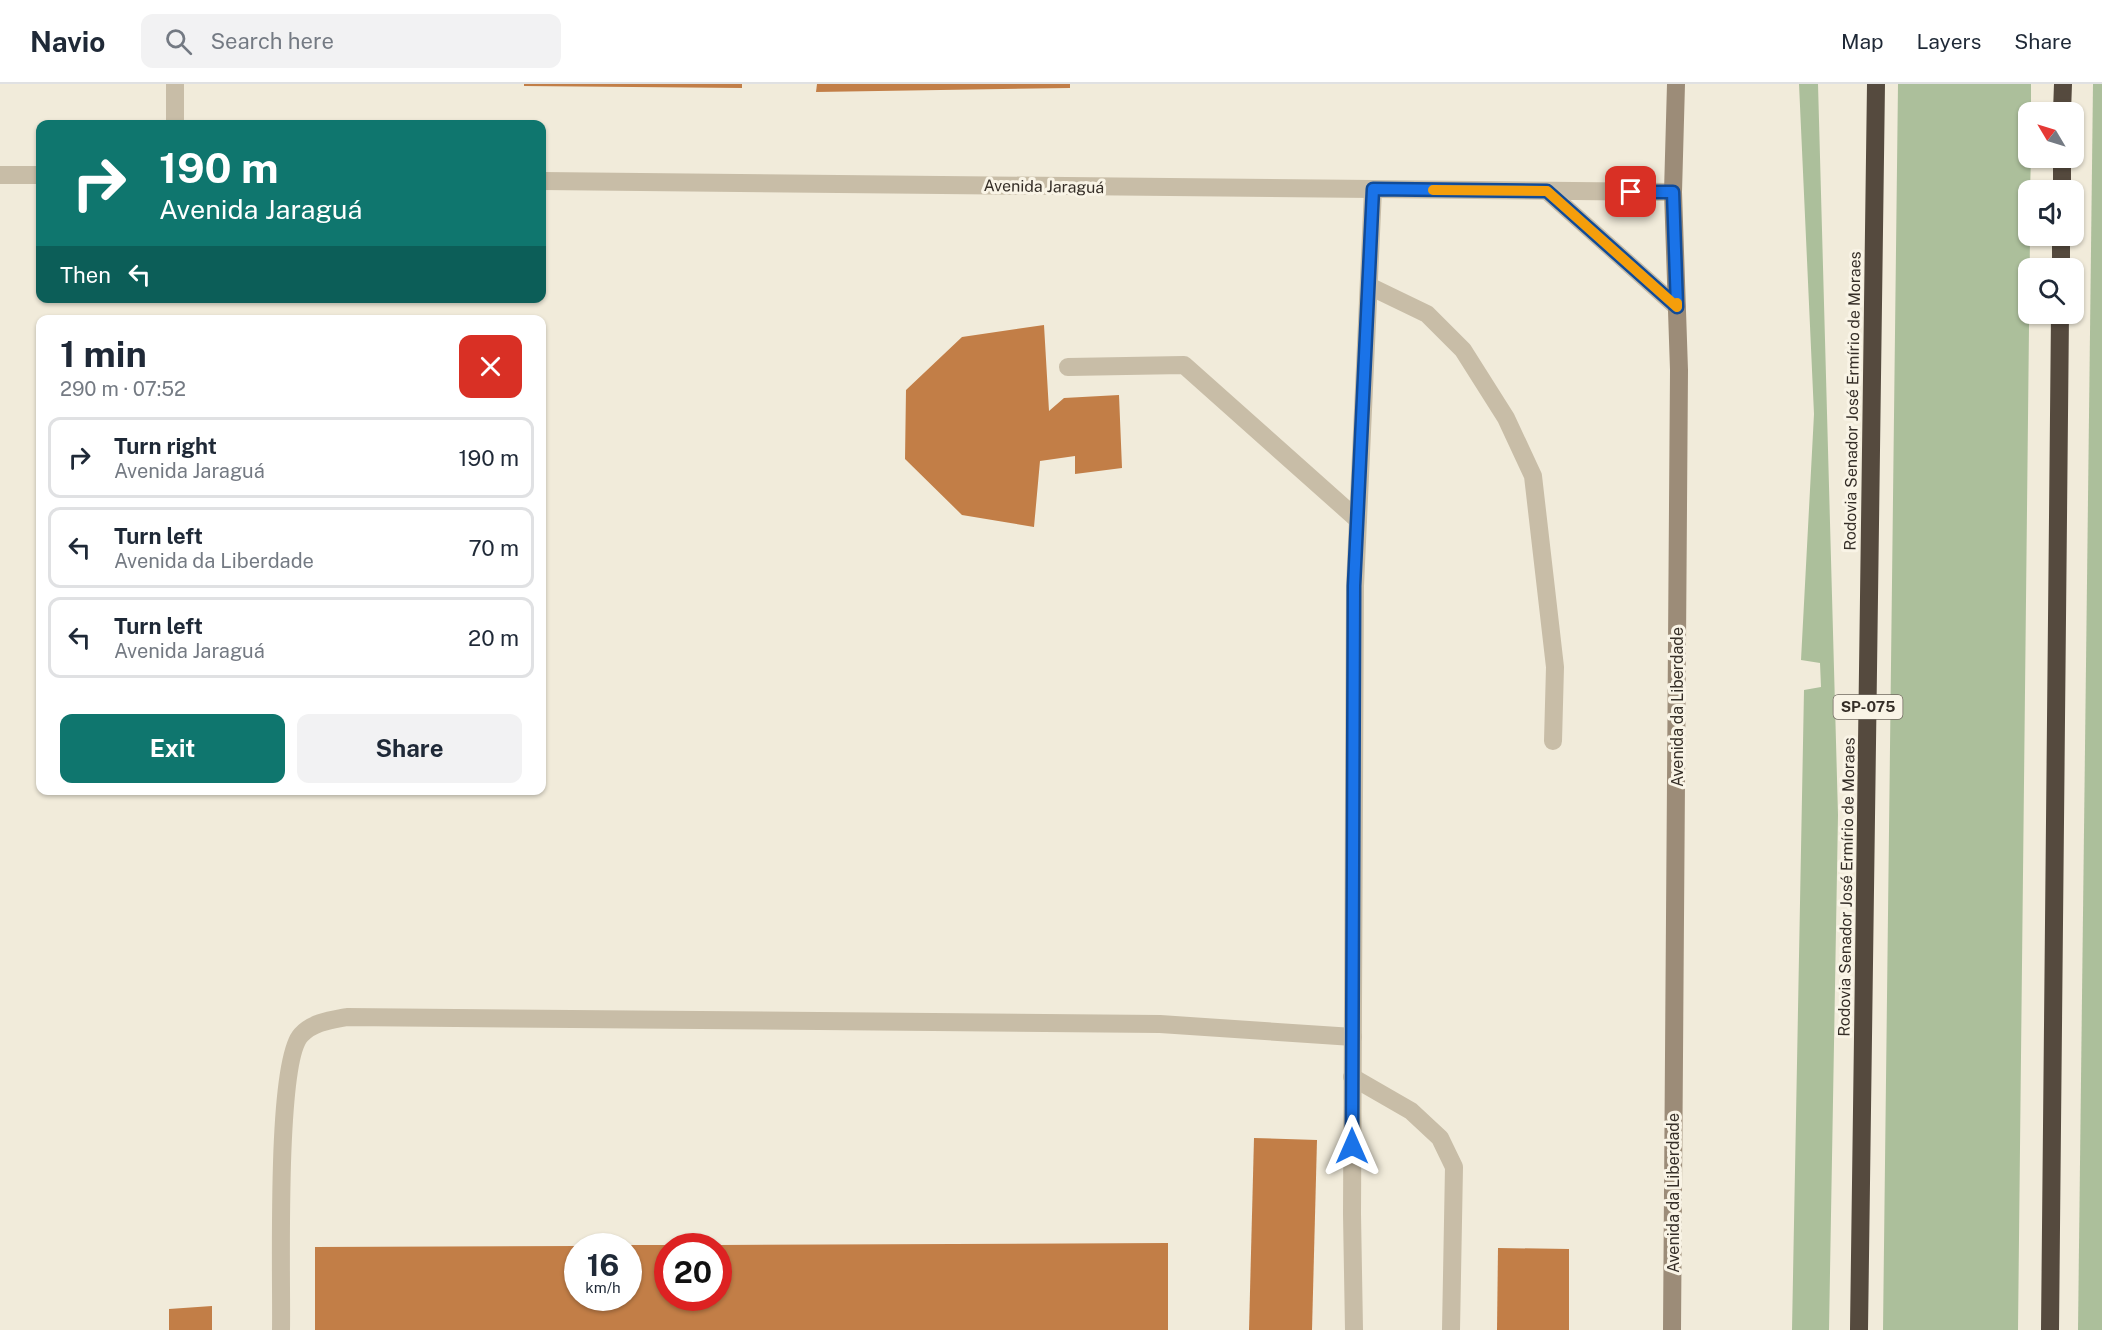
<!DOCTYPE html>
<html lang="en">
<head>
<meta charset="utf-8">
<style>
	body { margin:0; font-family:"Public Sans",sans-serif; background:#f2f2f3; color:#1f2937; height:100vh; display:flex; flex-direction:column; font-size:22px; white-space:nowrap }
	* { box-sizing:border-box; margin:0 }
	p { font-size:20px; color:#747a83 }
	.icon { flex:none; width:33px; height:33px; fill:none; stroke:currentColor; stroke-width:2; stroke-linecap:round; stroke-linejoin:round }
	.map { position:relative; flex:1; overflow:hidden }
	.sheet { position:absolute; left:36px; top:231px; width:510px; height:480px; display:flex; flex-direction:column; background:#fff; border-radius:12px; box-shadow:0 2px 4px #0004 }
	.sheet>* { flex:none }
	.top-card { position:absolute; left:36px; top:36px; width:510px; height:183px; border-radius:12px; box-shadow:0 2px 4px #0004; background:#0f766e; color:#fff; overflow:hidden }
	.needle { width:39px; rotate:308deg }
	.tools { position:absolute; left:2018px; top:18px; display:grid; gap:12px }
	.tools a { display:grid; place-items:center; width:66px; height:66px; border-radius:12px; background:#fff; box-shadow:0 2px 4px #0004; font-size:30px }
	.speed { position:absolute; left:564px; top:1149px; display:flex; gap:12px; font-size:30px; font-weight:700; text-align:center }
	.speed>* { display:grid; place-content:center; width:78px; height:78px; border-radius:50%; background:#fff; box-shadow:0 2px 4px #0004; line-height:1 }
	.speed small { font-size:15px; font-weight:400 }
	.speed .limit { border:9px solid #d22; background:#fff; color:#111 }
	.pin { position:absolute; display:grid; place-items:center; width:51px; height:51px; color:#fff; margin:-26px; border-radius:12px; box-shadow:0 3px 9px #0006 }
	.me { position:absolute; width:66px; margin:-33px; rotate:0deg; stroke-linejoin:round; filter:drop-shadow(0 0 4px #0008) }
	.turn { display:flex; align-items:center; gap:21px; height:126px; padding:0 24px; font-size:27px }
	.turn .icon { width:78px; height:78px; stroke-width:2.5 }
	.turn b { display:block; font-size:42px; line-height:51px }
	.then { display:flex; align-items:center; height:57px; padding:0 24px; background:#0003; gap:12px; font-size:22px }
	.round { display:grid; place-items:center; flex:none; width:63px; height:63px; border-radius:12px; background:#f2f2f3 }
	.headline { display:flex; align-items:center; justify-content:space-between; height:102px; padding:0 24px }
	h1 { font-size:36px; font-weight:700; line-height:45px }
	.action { display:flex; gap:12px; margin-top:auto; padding:12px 24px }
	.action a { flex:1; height:69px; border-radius:12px; background:#0f766e; color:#fff; font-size:24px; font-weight:700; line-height:69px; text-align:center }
	.action a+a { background:#f2f2f3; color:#1f2937 }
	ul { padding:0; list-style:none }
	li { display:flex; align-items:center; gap:18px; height:81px; margin:0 12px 9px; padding:0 12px; border:3px solid #e0e1e3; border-radius:12px }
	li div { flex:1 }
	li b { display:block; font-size:22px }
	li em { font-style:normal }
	header { display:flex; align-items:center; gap:36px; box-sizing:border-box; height:84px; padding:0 30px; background:#fff; border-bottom:2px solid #e0e1e3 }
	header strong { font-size:28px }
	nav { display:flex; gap:33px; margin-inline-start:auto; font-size:21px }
	.search { width:420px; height:54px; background:#f2f2f3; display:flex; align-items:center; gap:15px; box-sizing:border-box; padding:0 21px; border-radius:12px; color:#747a83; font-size:22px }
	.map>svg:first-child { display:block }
</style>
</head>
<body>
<header>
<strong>Navio</strong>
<div class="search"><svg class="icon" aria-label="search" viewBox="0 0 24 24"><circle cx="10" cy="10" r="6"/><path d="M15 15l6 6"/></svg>Search here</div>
<nav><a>Map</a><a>Layers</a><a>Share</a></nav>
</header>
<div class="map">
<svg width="2102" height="1246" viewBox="0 0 2102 1246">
	<rect width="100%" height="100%" fill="#f1ebda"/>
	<g fill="#acbf9b">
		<path d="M1799 0H1818L1838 731 1829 1246H1792L1804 606 1821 603 1820 579 1801 576 1814 330Z"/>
		<path d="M1898 0H2031V28H2028V74H2031L2030 106H2028L2030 152 2018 1246H1883Z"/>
		<path d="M2093 0H2102V1246H2078Z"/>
	</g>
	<g fill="#c27e47">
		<path d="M524 0H742V4L524 2Z"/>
		<path d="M817 0H1070V4L816 8Z"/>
		<path d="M1044 241 1049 327 1064 314 1119 311 1122 384 1075 390V372L1040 377 1034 443 962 431 905 375 906 306 962 253Z"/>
		<path d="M1254 1054 1317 1056 1312 1246H1249Z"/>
		<path d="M1168 1159V1246H315V1163L578 1162V1214H628V1161H668V1214H718V1161Z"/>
		<path d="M1498 1164 1569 1165V1246H1497Z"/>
		<path d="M212 1222V1246H169V1225Z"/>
	</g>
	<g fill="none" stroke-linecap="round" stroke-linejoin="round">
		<g stroke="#c8bda7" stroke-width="18">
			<path d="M175 0V40"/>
			<path d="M1369 202 1427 230 1463 266 1506 334 1533 392 1555 583 1553 657"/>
			<path d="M1068 283 1184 281 1358 436"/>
			<path d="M1352 993 1411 1027 1440 1054 1454 1083 1451 1246"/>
			<path d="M281 1246C282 1198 275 979 301 951 313 938 331 936 347 933L1160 940 1353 953"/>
			<path d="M1354 1246 1352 1130 1355 502 1373 106"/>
		</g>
		<g stroke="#c8bda7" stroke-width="18">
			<path d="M0 91H40"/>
			<path d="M542 97 1673 108"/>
			<path d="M1547 107 1677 223"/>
		</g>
		<path stroke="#9c8c78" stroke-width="18" d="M1672 1246 1679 286 1673 108 1676 0"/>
		<g stroke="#554a3e" stroke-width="18">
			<path d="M2062 28 2063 0"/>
			<path d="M2062 106V74"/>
			<path d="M2061 184V152"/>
			<path d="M1859 1246 1876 0"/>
			<path d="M2050 1246 2060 230"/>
		</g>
	</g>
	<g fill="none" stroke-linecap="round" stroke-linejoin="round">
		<defs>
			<path id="route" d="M1352 1062 1354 502 1373 105 1547 107 1677 223 1673 108H1631"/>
		</defs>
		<use href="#route" stroke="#114b97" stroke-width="15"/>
		<use href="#route" stroke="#1a73e8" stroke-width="10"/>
		<path stroke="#f59e0b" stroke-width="10" d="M1433 106 1547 107 1677 223V219"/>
	</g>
	<g text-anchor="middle" stroke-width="6" stroke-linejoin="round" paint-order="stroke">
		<rect fill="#f9f4e6" stroke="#706960" stroke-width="1.5" x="1833.5" y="611" width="69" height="24" rx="4.5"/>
		<g font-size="15" font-weight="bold" fill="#352e27">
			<text x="1868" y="628">SP-075</text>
		</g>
		<g font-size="16" fill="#352e27" stroke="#f9f4e6">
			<text transform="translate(1044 102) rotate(1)" y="6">Avenida Jaraguá</text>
			<text transform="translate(1852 317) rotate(-89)" y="6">Rodovia Senador José Ermírio de Moraes</text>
			<text transform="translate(1677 623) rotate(-90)" y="6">Avenida da Liberdade</text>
			<text transform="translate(1846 803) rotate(-89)" y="6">Rodovia Senador José Ermírio de Moraes</text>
			<text transform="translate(1673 1109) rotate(-90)" y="6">Avenida da Liberdade</text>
		</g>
	</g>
</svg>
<div class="tools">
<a><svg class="needle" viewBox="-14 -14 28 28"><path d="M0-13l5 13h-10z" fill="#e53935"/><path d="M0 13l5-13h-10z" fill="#747a83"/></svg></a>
<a><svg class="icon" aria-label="sound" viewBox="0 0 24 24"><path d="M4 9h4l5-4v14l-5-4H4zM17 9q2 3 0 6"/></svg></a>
<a><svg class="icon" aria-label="search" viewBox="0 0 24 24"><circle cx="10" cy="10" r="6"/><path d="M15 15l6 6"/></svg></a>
</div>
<div class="speed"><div>16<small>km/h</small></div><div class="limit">20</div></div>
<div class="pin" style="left:1631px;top:108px;background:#d93025"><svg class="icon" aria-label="arrive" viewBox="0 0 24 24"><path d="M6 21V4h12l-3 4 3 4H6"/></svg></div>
<svg class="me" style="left:1352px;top:1062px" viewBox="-20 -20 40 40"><path d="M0-17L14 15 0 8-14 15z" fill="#1a73e8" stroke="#fff" stroke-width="4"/></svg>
<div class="top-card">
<div class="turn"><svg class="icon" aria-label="right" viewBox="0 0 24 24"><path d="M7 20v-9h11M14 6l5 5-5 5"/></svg><div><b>190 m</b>Avenida Jaraguá</div></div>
<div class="then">Then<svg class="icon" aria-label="left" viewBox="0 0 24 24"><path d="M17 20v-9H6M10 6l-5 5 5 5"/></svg></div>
</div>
<section class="sheet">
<div class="headline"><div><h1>1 min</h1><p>290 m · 07:52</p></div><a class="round" style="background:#d93025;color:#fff"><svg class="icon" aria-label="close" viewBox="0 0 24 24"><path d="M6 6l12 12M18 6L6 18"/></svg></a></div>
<ul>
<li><svg class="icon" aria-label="right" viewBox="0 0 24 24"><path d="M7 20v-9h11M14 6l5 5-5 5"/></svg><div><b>Turn right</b><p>Avenida Jaraguá</p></div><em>190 m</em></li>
<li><svg class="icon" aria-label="left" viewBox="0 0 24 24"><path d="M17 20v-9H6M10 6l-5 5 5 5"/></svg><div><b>Turn left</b><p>Avenida da Liberdade</p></div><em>70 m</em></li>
<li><svg class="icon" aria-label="left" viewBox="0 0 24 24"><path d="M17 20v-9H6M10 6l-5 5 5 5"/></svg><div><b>Turn left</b><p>Avenida Jaraguá</p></div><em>20 m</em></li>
</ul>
<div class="action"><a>Exit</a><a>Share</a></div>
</section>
</div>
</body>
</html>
